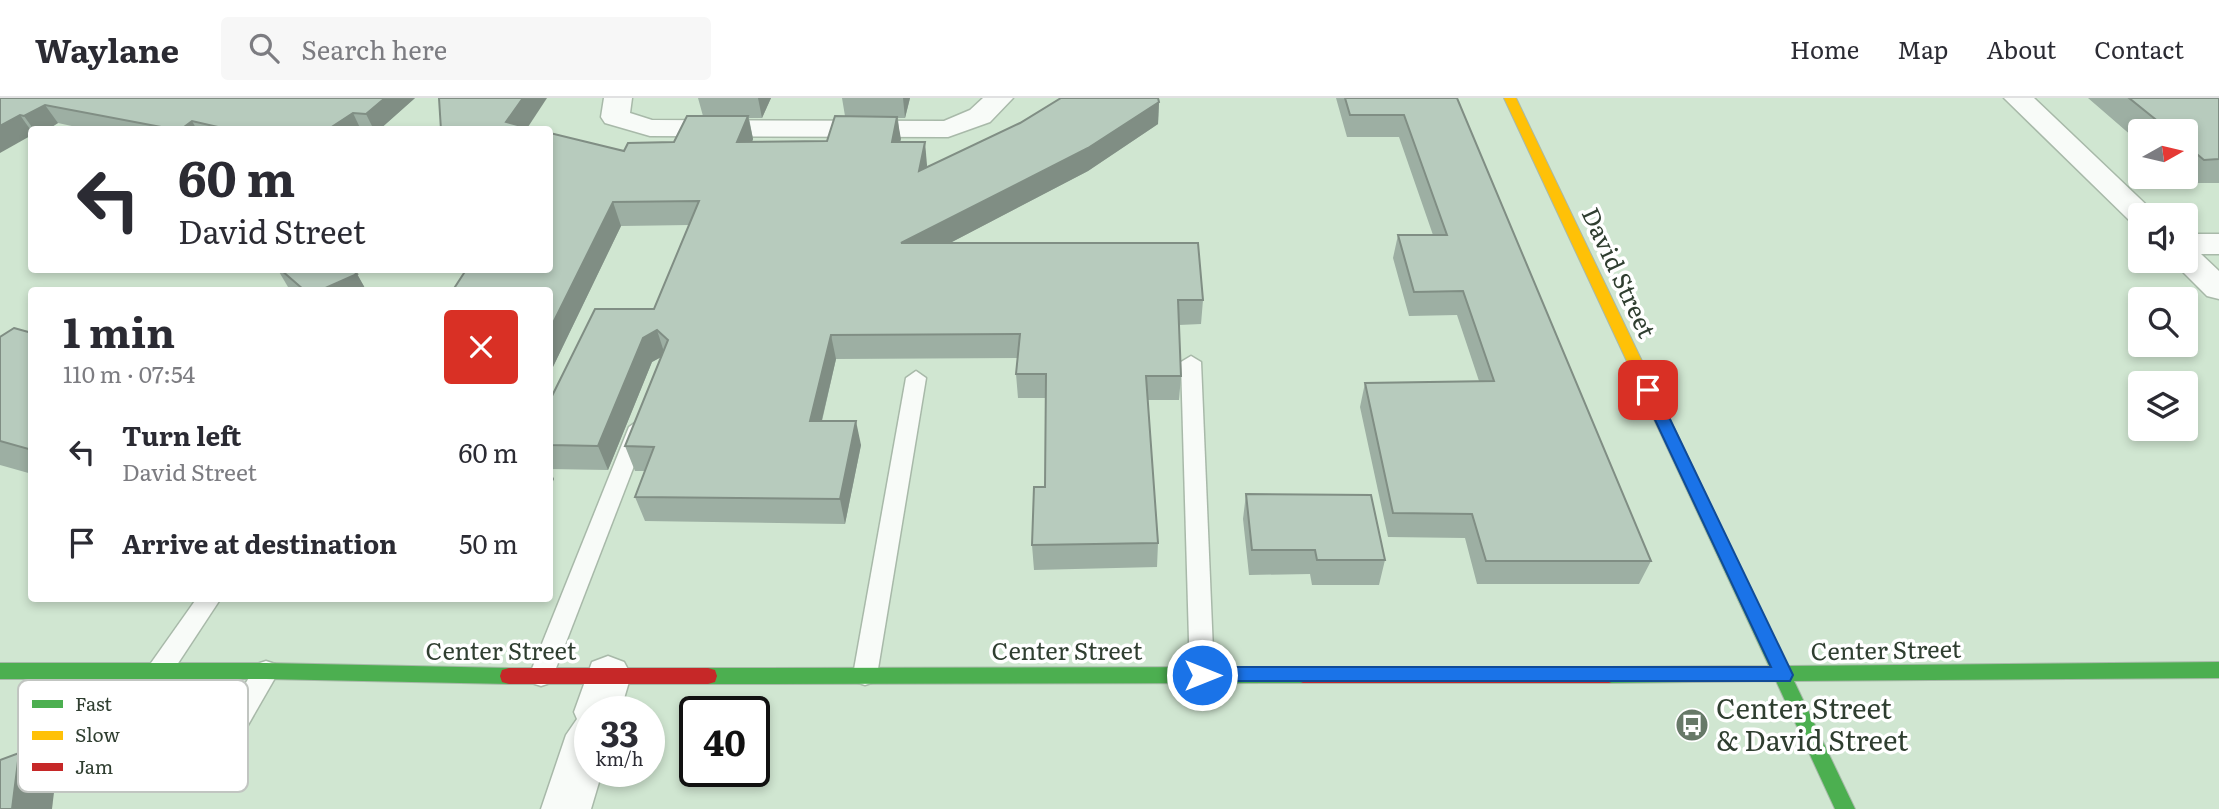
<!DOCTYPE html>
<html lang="en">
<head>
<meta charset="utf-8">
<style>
	body { margin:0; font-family:Literata,serif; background:#f7f7f7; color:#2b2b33; height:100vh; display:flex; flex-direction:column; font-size:26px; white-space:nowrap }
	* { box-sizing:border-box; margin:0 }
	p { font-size:23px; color:#7c7c81 }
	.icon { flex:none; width:38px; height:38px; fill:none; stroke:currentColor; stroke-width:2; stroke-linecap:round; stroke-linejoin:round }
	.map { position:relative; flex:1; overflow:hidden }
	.details { position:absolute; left:28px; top:189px; width:525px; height:315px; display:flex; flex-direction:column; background:#fff; border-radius:7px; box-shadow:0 4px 10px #0003 }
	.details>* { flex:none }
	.guide { position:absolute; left:28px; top:28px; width:525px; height:147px; border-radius:7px; box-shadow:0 4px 10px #0003; background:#fff; color:#2b2b33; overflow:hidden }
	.needle { width:46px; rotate:82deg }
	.controls { position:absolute; left:2128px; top:21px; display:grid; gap:14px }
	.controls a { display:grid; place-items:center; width:70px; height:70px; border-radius:7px; background:#fff; box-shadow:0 4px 10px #0003; font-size:35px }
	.speed { position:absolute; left:574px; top:598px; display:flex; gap:14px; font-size:35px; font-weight:700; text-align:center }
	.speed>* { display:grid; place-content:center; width:91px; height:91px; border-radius:50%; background:#fff; box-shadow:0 4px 10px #0003; line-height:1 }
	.speed small { font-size:18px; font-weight:400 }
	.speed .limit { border:4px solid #111; border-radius:10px; background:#fff; color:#111 }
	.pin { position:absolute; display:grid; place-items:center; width:60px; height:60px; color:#fff; margin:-30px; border-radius:14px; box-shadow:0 4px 10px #0006 }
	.me { position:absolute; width:77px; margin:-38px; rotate:90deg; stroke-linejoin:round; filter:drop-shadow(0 0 5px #0008) }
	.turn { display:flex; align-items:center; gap:24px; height:147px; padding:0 35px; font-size:32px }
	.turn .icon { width:91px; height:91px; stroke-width:2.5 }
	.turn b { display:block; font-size:49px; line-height:60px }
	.round { display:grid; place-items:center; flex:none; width:74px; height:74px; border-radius:7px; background:#f7f7f7 }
	.headline { display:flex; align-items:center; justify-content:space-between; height:119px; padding:0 35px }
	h1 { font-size:42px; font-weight:700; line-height:52px }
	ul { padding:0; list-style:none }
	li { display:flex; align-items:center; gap:21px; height:91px; padding:0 35px }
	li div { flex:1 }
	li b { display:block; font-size:26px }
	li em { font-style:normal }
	header { display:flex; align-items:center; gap:42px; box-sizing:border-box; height:98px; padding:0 35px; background:#fff; border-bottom:2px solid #e1e1e2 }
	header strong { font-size:33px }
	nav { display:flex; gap:38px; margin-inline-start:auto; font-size:24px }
	.search { width:490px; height:63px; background:#f7f7f7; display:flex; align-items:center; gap:18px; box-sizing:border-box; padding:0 24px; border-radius:7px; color:#7c7c81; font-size:26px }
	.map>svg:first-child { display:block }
</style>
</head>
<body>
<header>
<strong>Waylane</strong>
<div class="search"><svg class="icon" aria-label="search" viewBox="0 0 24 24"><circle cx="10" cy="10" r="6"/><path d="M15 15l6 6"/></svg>Search here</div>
<nav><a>Home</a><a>Map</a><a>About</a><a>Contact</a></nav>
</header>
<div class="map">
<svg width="2219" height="711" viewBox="0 0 2219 711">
	<rect width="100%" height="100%" fill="#d0e6d1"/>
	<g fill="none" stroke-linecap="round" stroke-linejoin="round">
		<defs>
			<g id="lane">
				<path d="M1191 258 1201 264 1214 577 1211 584 1202 587 1193 584 1190 577 1181 264Z"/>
				<path d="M916 273 926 280 877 577 874 584 865 587 856 584 853 577 906 280Z"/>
				<path d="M639 322 649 329 553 578 550 585 541 588 532 585 529 578 629 329Z"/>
				<path d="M197 500H221L169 579 160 582 151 579 148 572 151 565Z"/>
				<path d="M266 563 275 566 278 573 275 580 240 641 231 644 222 641 218 633 222 625 257 566Z"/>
			</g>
			<g id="street">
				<path d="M604 0H632L630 15 652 22 944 23 970 12 983 0H1013L990 24 948 39 650 38 605 25 601 19Z"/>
				<path d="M2004 0H2034L2157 117H2140V126L2131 124Z"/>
				<path d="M2186 136H2219V156H2201L2219 173V201L2207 198 2172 163H2186Z"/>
				<path d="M608 558 624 564 631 577 620 614H590V674H602L591 711H541L566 637 577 621 574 614 592 564Z"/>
			</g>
			<g id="fast">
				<path d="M1667 327 1675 332 1787 568 2219 564V580L1794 583 1855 711H1835L1776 583 1609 585 1602 582 1600 577 1602 572 1609 569 1769 568 1659 332Z"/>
				<path d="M0 565H266L509 570 516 572 518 578 516 584 509 586 266 581H0Z"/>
				<path d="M1303 569 1310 572 1312 577 1310 582 1303 585 708 586 701 584 699 578 701 572 708 570Z"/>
			</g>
			<path id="slow" d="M1504 0H1516L1675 332 1672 336 1667 337 1659 332Z"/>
			<g id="jam">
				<path d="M1303 569H1609L1616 572 1618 577 1616 582 1609 585H1303L1296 582 1294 577 1296 572Z"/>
				<path d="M509 570H708L715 572 717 578 715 584 708 586H509L502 584 500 578 502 572Z"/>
			</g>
		</defs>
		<use href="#lane" stroke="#a8b9a9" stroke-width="3"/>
		<use href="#street" stroke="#a8b9a9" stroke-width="3"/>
		<use href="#fast" stroke="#a8b9a9" stroke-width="2"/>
		<use href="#slow" stroke="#a8b9a9" stroke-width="2"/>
		<use href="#jam" stroke="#a8b9a9" stroke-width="2"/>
		<use href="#lane" fill="#f8fbf8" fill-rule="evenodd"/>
		<use href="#street" fill="#f8fbf8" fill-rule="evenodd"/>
		<use href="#fast" fill="#4caf50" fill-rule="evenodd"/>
		<use href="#slow" fill="#ffc107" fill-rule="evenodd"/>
		<use href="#jam" fill="#c62828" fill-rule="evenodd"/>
	</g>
	<g fill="#9dafa3">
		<path d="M0 0H415L379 32H90L58 25 47 32H32V37Z"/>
		<path d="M698 0H771L762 20H749L753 41 752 44 827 43 845 18 842 0H910L905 20H898L900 44 927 67V70L1159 4 1158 26 1088 73 950 145 1203 202 1201 226 1179 227 1181 278 1179 302H1148L1158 445 1157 469 1034 472 1032 447 1045 389 1046 300H1018L1016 276 1018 260 836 261 822 323 861 347 845 426 645 423 635 399 645 373H635L625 348 661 259 652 264 608 372 550 371V302L654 211 689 127 621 128 551 273H550V192L624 53 674 44 703 18Z"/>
		<path d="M1336 0H1457L1651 463 1639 486H1477L1465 440 1388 439 1360 309 1365 285 1479 283 1457 217 1409 218 1393 160 1398 137H1433L1399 39H1347Z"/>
		<path d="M2088 0H2219V85H2187L2180 79H2186V33H2140V45Z"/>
		<path d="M278 172H352L357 176 366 192H292L288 189Z"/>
		<path d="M32 235V376L0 367V239Z"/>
		<path d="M1246 396 1385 462 1379 487H1312L1310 476 1249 477 1243 421Z"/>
	</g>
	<g fill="#808e84">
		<path d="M385 0H415L379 32H374L366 16Z"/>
		<path d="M523 0H547L526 32 506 24Z"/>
		<path d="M758 0H771L762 20Z"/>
		<path d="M903 0H910L905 20Z"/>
		<path d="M1159 4 1158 26 1088 73 904 169 901 145Z"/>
		<path d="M45 7 58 25 47 32H34L24 18Z"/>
		<path d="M353 15 361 32H327Z"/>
		<path d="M20 17 32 34V37L0 55V28Z"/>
		<path d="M748 18 753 41 743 67 737 44Z"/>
		<path d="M897 19 901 41 895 67 892 44Z"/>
		<path d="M192 23 197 32H180Z"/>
		<path d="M925 44 927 67 922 97 919 73Z"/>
		<path d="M613 104 621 128 551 273 550 270V231Z"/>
		<path d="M357 176 366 192H321Z"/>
		<path d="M657 232 665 257 652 264 608 372 598 348 643 240Z"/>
		<path d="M831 237 836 261 816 347 810 323Z"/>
		<path d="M856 323 861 347 845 426 840 401Z"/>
		<path d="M550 372 554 381 550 390Z"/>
		<path d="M19 655 55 686 52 711H12Z"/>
	</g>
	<g fill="#b7cbbd" stroke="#808e84" stroke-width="2">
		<path d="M0 0H385L366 16 353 15 327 32H231L192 23 180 32H177L45 7 24 18 20 17 0 28Z"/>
		<path d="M439 0H523L506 24 536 32H441Z"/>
		<path d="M1061 0H1158L1159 4 1088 50 901 145H1198L1203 202H1178L1181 278H1146L1158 445 1032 447 1034 389H1045L1046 276H1016L1020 236 831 237 810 323H856L840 401 635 399 654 349 625 348 668 242 657 232 643 240 598 348 550 347V302L595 211H654L699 103 613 104 550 231V192H453L466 172H550V35L624 53 628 45 674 44 687 18H748L737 44 827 43 835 18 897 19 892 44H925L919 73 1020 25Z"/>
		<path d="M1345 0H1457L1651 463H1486L1472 416 1393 415 1365 285 1494 283 1463 193 1414 194 1398 137H1447L1404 17H1350Z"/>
		<path d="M2129 0H2219V61L2204 62 2186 47V33H2170Z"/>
		<path d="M281 172H352L357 176 321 192H304Z"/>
		<path d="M14 230 32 235V352L0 343V239Z"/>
		<path d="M1246 396 1371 397 1385 462H1317L1315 452H1252Z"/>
		<path d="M19 655 12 711H0V662Z"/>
	</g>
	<path fill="#1a73e8" stroke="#114b97" stroke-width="2" d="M1648 287 1656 292 1793 577 1790 583H1196L1193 577 1196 571 1202 569H1771L1641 292Z"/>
	<defs>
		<symbol id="bus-disc" viewBox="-11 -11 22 22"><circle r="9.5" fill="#677968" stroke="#fff"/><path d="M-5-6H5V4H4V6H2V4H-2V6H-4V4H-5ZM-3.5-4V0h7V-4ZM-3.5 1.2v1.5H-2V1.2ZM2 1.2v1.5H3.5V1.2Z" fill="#fff"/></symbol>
	</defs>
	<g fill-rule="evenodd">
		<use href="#bus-disc" x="1673" y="608" width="38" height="38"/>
	</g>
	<g text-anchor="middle" stroke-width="7" stroke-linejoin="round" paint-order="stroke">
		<g font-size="24" fill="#2f3e30" stroke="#fff">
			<text transform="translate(1618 175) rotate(65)" y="8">David Street</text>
			<text transform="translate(1886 553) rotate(-1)" y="8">Center Street</text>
			<text x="501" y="562">Center Street</text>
			<text x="1067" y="562">Center Street</text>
		</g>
		<g font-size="28" fill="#2f3e30" stroke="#fff" text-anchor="start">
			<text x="1716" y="621">Center Street<tspan x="1716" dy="32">&amp; David Street</tspan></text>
		</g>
	</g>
	<rect x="18" y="582" width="230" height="112" rx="10" fill="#fff" stroke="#c1c5c1" stroke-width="2"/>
	<rect x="32" y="602" width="31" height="8" fill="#4caf50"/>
	<rect x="32" y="633" width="31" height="9" fill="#ffc107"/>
	<rect x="32" y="665" width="31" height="8" fill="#c62828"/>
	<g font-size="19" fill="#2f3e30">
		<text x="75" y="613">Fast</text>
		<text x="75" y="644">Slow</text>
		<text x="75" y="676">Jam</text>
	</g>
</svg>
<div class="controls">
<a><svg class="needle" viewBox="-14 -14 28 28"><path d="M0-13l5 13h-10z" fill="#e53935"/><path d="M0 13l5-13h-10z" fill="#7c7c81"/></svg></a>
<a><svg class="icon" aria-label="sound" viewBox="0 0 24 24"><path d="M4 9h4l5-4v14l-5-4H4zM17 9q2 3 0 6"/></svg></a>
<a><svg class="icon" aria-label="search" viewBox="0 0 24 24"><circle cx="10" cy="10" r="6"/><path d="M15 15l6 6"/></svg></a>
<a><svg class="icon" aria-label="layers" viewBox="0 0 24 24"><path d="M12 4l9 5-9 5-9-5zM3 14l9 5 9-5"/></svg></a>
</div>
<div class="speed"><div>33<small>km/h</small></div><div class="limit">40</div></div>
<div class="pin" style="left:1648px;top:292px;background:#d93025"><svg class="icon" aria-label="arrive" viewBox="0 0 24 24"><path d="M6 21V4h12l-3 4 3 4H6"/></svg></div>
<svg class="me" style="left:1202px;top:577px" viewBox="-20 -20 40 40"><circle r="17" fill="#1a73e8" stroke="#fff" stroke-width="3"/><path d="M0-11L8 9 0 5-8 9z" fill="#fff"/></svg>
<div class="guide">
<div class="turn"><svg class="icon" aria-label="left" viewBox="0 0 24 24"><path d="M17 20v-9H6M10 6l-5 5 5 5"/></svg><div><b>60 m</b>David Street</div></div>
</div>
<section class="details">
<div class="headline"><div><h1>1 min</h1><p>110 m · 07:54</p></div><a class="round" style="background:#d93025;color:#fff"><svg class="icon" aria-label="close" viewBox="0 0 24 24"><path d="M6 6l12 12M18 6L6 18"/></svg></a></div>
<ul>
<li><svg class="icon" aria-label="left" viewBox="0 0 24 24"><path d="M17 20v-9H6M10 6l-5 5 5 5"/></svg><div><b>Turn left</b><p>David Street</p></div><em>60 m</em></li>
<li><svg class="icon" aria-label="arrive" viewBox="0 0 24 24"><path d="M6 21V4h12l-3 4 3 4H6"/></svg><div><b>Arrive at destination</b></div><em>50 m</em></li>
</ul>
</section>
</div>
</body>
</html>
